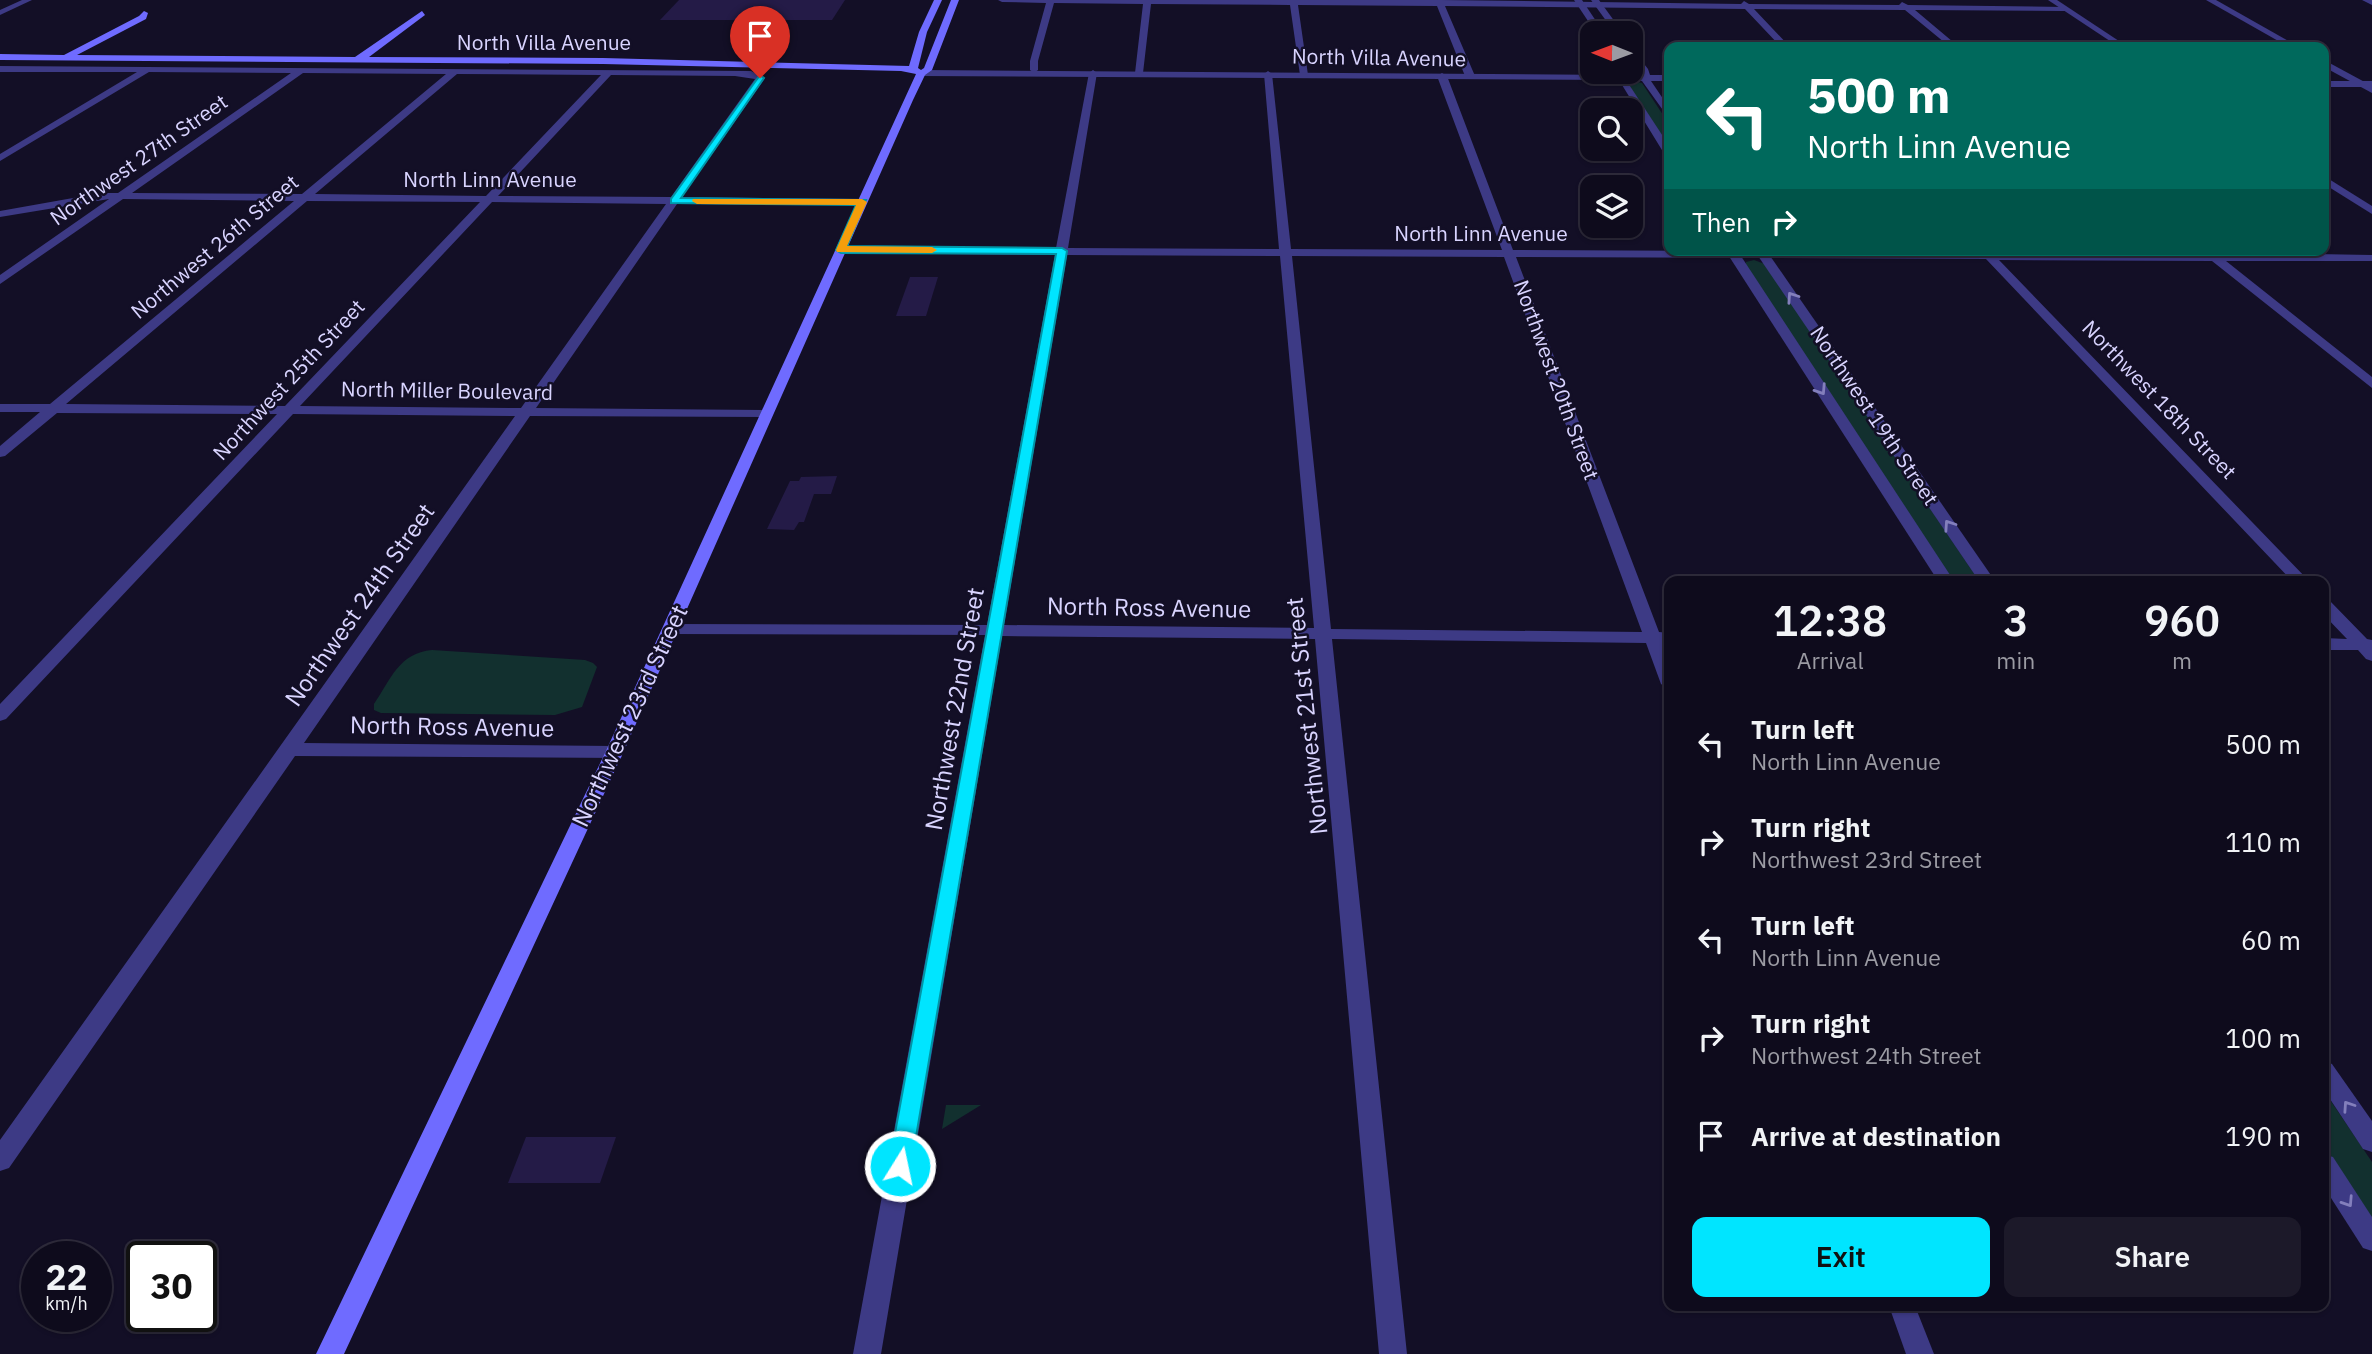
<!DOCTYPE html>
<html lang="en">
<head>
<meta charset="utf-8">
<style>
	body { margin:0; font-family:"IBM Plex Sans",sans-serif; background:#1c1929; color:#f1f3f6; height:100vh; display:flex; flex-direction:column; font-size:26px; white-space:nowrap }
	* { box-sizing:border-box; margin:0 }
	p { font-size:23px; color:#9b9ba3 }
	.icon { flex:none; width:38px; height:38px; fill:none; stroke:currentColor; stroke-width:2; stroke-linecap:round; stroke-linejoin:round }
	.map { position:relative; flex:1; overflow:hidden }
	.sheet { position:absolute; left:1664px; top:576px; width:665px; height:735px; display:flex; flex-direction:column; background:#0e0b1c; border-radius:14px; box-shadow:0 2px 5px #0004,0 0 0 2px #2e2b3b }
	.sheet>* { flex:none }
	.hud { position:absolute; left:1664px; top:42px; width:665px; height:214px; border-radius:14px; box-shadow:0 2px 5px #0004,0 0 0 2px #2e2b3b; background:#00695c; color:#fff; overflow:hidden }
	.needle { width:46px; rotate:271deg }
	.buttons { position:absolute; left:1580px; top:21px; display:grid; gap:14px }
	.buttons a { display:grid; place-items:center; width:63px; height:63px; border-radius:14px; background:#0e0b1c; box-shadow:0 2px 5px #0004,0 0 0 2px #2e2b3b; font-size:35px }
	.speed { position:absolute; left:21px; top:1241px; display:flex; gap:14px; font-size:35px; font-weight:700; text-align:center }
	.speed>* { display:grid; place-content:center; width:91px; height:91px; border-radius:50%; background:#0e0b1c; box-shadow:0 2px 5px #0004,0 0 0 2px #2e2b3b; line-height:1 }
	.speed small { font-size:18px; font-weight:400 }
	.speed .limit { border:4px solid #111; border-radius:10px; background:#fff; color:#111 }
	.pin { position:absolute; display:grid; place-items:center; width:60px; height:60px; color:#fff; margin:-72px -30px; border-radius:50% 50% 50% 0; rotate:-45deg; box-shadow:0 0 7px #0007 }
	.pin .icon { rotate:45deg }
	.me { position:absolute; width:77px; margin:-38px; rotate:10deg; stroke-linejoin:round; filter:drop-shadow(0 0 5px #0008) }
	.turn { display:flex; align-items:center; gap:24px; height:147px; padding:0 28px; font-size:32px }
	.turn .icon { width:91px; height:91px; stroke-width:2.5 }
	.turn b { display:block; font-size:49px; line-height:60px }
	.then { display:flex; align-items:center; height:66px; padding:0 28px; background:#0003; gap:14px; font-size:26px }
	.eta { display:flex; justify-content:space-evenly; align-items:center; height:119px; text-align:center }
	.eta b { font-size:42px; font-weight:600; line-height:49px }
	.action { display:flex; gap:14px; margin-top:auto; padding:14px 28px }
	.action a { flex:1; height:80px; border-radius:14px; background:#00e5ff; color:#111; font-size:28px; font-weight:600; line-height:80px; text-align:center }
	.action a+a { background:#1c1929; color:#f1f3f6 }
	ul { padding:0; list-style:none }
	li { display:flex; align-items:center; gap:21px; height:98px; padding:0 28px }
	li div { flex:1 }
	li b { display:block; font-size:26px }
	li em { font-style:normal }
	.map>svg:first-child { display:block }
</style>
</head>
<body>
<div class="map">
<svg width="2372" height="1354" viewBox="0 0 2372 1354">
	<rect width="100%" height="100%" fill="#130f26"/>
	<g fill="#12302f">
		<path d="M1633 81 1642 83 1669 124V147L1628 84Z"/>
		<path d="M1754 260 1765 264 1979 581H1953L1746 265V262Z"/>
		<path d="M432 650 585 660 593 663 597 667 582 707 555 715 381 713 374 710V704C391 679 399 653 432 650Z"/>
		<path d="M2324 1091 2372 1162V1218L2324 1145Z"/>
		<path d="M946 1105H981L942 1129Z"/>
	</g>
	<g fill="#241b47">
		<path d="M679 0H845L832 20H660Z"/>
		<path d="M910 277H938L926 316H896Z"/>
		<path d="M837 476 831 494H814L804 522H799L794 530 767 529 790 481H799L801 477Z"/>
		<path d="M526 1137H616L600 1183H508Z"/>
	</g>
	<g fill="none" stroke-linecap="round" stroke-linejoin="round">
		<g fill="#3d3a85" fill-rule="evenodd">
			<path d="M22 0H32L0 15V10Z"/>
			<path d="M998 0H1442L1741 4 1744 1 1749 4 1899 5 1902 2 1908 5 2065 7 2069 9 2065 11 1915 10 1959 47H1950L1905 10 1754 9 1790 47H1781L1745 9 1445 6 1475 76 1470 79 1465 76 1437 6 1298 5 1308 75 1304 78 1300 75 1290 5 1151 4 1143 73 1139 76 1135 73 1143 4 1054 3 1038 61V70L1034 73 1030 70V61L1046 3 1002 2Z"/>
			<path d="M2206 0H2216L2299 47H2289Z"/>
			<path d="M2362 0H2372V5Z"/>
			<path d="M2324 60 2372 86V93L2324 67Z"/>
			<path d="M0 66 751 71 765 78 682 197 862 199 867 202 862 205 677 204 536 408 767 410 772 411V417L530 416 304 743 614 746 621 748 623 753 621 758 295 756 9 1168 0 1171V1140L515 416 293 414 6 719 0 721V704L277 414 57 413 5 456 0 457V446L40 412H0V404H50L294 201 123 199 0 284V275L109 199 0 217V211L101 193H118L291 73 149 72 0 161V154L137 72H0ZM303 73 446 74 302 194 132 193ZM457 74 601 75 486 196 315 194ZM611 75 735 76 755 79 671 197 498 196ZM307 201 480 202 285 406 66 404ZM492 202 666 204 521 408 300 406Z"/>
			<path d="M1093 70 1097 73 1068 248 1279 249 1264 74 1268 71 1272 74 1291 249 1502 250 1437 76 1442 73 1447 76 1513 250 1981 252 1989 250 1992 253 2207 254 2212 252 2372 255V261H2226L2372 377V388L2212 261 1999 260 2309 581H2292L1986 259 1516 257 1659 632 1670 633V643H1663L1670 660V690L1661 684 1646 643 1332 639 1407 1354H1379L1315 639 1002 636 881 1354H853L985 635 670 634 662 629 670 624 987 625 1055 255 841 253 835 250 841 247 1056 248 1089 73ZM1067 255 1280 256 1314 628 1004 625ZM1292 256 1504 257 1642 632 1331 629Z"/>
			<path d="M2324 600 2330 601 2367 639 2372 640V661L2366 659 2358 650H2324V638L2347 639 2324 615Z"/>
			<path d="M1889 1306H1915L1934 1354H1906Z"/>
		</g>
		<g fill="#3d3a85" fill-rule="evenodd">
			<path d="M1574 0H1582L1604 33H1596Z"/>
			<path d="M1591 0H1599L1623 33H1615Z"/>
			<path d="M2048 0H2057L2128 47H2119Z"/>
			<path d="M1631 47 1648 69 1650 75H1670V81H1651L1670 109V120L1642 81 1628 80V83L1670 147V158L1665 155 1619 80 921 76 917 73 921 70 1620 75 1621 72H1629V75H1641L1631 56Z"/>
			<rect x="2324" y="81" width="48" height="6"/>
			<path d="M2324 176 2372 206V214L2324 184Z"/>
			<path d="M1725 250H1737L1954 581H1938Z"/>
			<path d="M1754 250H1766L1995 581H1979Z"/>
			<path d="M2324 1061 2332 1064 2372 1121V1152L2363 1149 2324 1090Z"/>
			<path d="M2324 1154 2333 1157 2372 1217V1251L2363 1248 2324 1187Z"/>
		</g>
		<path fill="#6f6bff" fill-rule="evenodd" d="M934 0H942L927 32 918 68 921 70 924 68 951 0H959L932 70 925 75 913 100 623 753 344 1354H316L605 753 916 74 901 71 603 64 0 60V54L64 55 139 16 144 11 148 13 146 19 77 55 355 57 422 11 425 15 369 57 603 58 909 66 919 32Z"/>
	</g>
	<defs><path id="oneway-chevron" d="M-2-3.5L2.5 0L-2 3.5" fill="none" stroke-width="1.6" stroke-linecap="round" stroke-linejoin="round" transform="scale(1.75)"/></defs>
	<g stroke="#837fbc">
		<use href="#oneway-chevron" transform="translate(1792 297) rotate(-124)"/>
		<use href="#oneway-chevron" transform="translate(1821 390) rotate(57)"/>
		<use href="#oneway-chevron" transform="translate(1949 525) rotate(-124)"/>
		<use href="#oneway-chevron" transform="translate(2348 1106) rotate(-124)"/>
		<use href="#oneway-chevron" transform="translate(2348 1202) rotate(57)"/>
	</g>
	<path fill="#00e5ff" stroke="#0095a6" stroke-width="2" d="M760 75 764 78 681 198 866 200 847 246 1062 248 1067 251 911 1166 908 1174 900 1177 892 1174 889 1166 1056 254 841 253 836 250 856 205 671 203V199Z"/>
	<path fill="#f59e0b" d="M693 199H862L867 202 847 246 932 247 937 250 932 253 837 252 836 250 856 205 697 204 692 201Z"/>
	<g text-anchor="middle" stroke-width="5" stroke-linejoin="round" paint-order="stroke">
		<g font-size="21" fill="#d9d4ff" stroke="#130f26">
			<text x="544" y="50">North Villa Avenue</text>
			<text transform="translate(1379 58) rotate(1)" y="7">North Villa Avenue</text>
			<text transform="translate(139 160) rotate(-35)" y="7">Northwest 27th Street</text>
			<text x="490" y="187">North Linn Avenue</text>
			<text x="1481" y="241">North Linn Avenue</text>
			<text transform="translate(215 247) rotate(-40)" y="7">Northwest 26th Street</text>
			<text transform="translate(289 380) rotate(-47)" y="7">Northwest 25th Street</text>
			<text transform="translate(1556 380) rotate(70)" y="7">Northwest 20th Street</text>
			<text transform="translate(447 391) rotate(1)" y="7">North Miller Boulevard</text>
			<text transform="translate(2159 400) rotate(46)" y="7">Northwest 18th Street</text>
			<text transform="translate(1874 416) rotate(56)" y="7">Northwest 19th Street</text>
		</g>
		<g font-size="24" fill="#d9d4ff" stroke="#130f26">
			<text transform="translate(360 605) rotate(-55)" y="8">Northwest 24th Street</text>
			<text transform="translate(1149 608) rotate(1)" y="8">North Ross Avenue</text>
			<text transform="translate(955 709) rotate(-80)" y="8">Northwest 22nd Street</text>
			<text transform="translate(630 716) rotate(-65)" y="8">Northwest 23rd Street</text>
			<text transform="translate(1307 716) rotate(-96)" y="8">Northwest 21st Street</text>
			<text transform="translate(452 727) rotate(1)" y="8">North Ross Avenue</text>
		</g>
	</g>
</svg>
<div class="buttons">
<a><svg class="needle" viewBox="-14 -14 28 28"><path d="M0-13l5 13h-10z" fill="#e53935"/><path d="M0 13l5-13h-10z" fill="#9b9ba3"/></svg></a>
<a><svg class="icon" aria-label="search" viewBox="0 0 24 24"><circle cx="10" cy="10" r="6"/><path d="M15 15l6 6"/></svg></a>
<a><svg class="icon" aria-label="layers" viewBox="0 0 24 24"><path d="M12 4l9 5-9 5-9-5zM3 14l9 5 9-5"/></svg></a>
</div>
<div class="speed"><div>22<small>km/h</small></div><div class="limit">30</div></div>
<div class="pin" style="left:760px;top:78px;background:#d93025"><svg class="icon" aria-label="arrive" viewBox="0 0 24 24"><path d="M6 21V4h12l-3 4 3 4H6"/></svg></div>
<svg class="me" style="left:900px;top:1166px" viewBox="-20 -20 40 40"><circle r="17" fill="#00e5ff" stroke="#fff" stroke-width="3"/><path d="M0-11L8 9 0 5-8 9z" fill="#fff"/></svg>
<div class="hud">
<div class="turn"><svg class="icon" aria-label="left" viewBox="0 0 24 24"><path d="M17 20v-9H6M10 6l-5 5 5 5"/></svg><div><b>500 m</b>North Linn Avenue</div></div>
<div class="then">Then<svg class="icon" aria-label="right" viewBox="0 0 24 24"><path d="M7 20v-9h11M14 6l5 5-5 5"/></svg></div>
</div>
<section class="sheet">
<div class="eta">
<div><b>12:38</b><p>Arrival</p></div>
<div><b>3</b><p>min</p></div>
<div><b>960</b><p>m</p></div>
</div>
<ul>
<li><svg class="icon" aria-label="left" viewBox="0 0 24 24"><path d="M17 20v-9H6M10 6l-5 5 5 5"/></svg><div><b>Turn left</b><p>North Linn Avenue</p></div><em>500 m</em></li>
<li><svg class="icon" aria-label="right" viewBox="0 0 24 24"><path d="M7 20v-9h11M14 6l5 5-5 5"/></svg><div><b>Turn right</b><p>Northwest 23rd Street</p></div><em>110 m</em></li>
<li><svg class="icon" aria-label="left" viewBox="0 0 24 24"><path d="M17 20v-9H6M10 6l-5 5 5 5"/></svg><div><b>Turn left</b><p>North Linn Avenue</p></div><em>60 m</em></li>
<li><svg class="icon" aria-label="right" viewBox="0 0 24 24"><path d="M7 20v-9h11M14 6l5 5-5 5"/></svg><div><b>Turn right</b><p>Northwest 24th Street</p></div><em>100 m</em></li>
<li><svg class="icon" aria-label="arrive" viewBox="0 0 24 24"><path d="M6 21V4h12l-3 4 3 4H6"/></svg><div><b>Arrive at destination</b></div><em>190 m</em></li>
</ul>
<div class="action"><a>Exit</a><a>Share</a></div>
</section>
</div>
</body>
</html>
